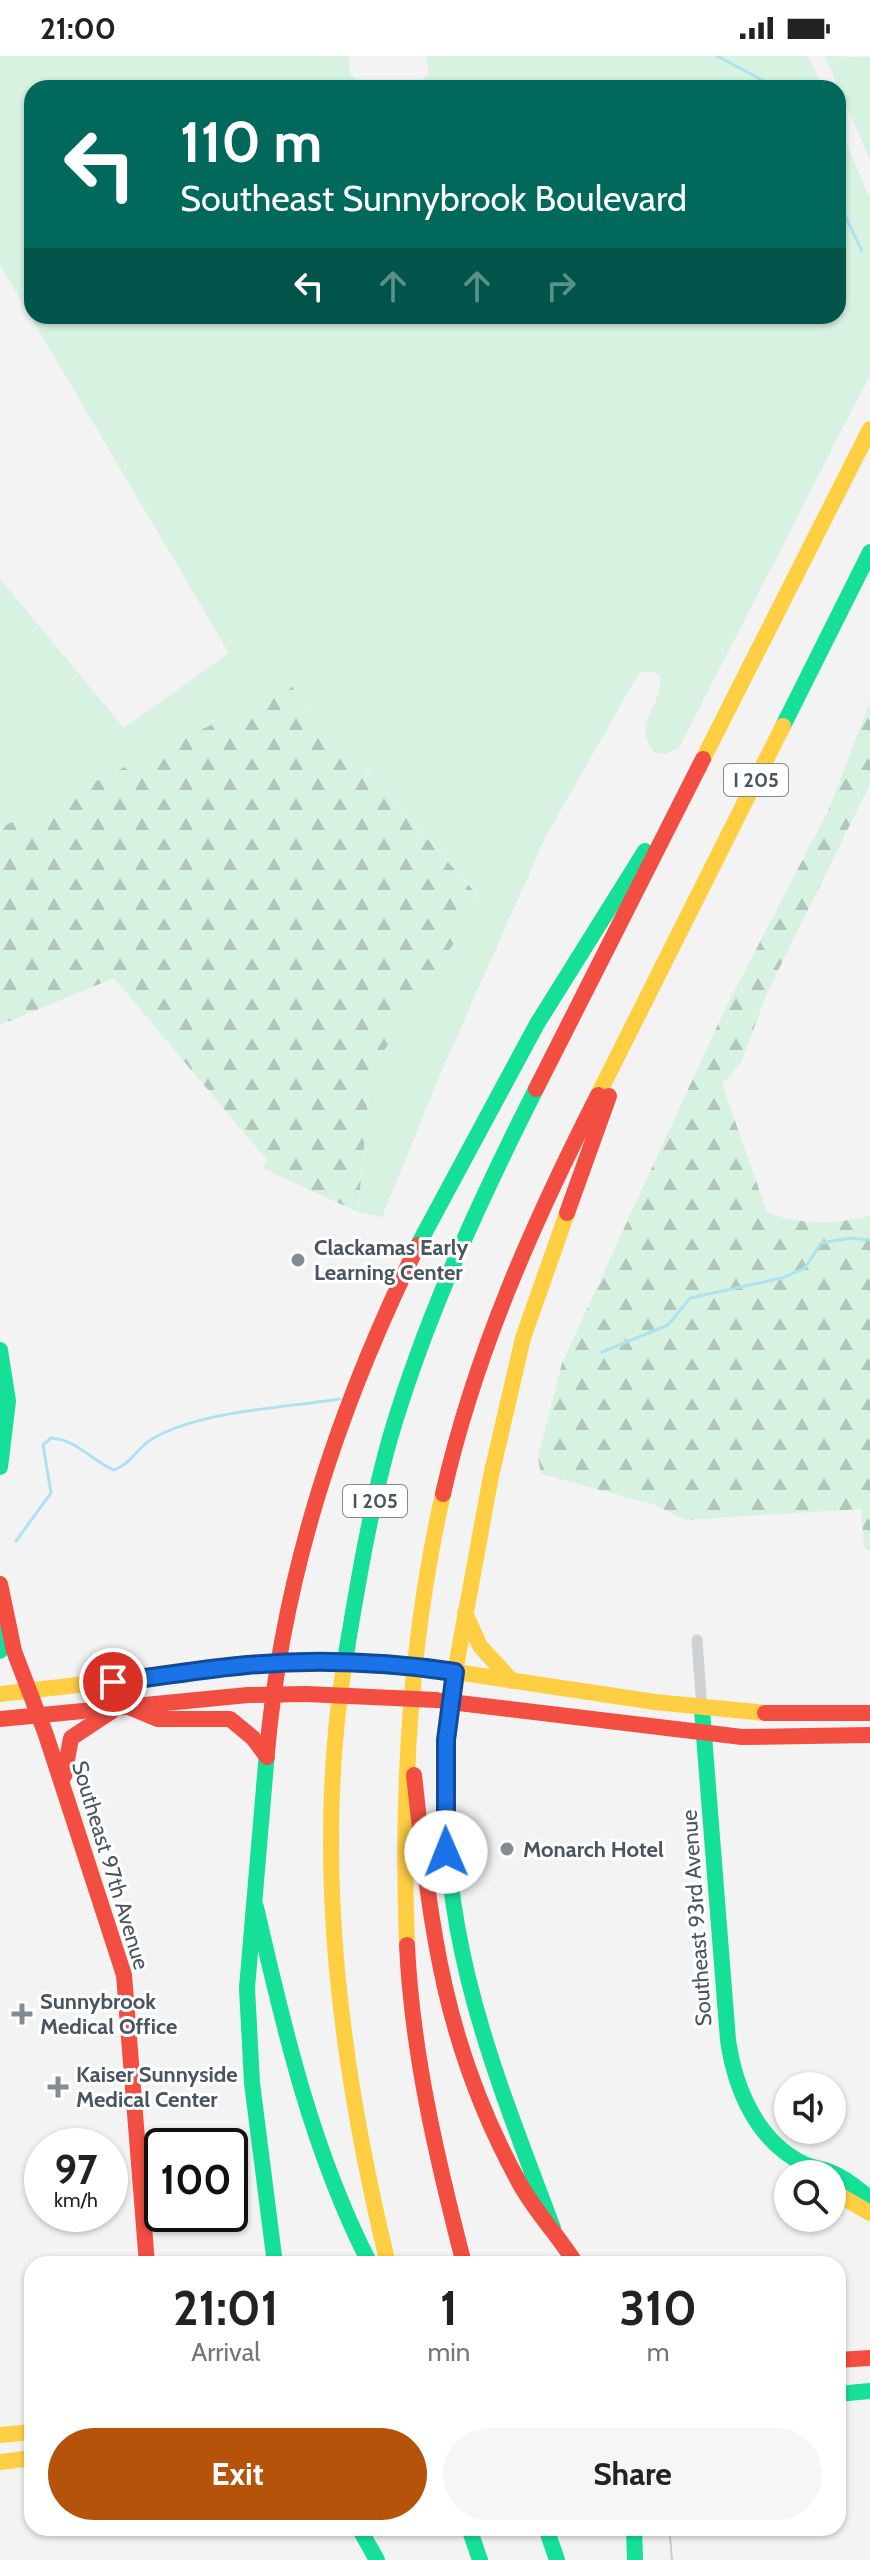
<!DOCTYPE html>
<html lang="en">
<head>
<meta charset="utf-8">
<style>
	body { margin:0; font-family:Cabin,sans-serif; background:#f6f6f6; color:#222; height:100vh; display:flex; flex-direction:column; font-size:30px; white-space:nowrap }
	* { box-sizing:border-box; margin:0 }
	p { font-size:26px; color:#767676 }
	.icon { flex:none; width:44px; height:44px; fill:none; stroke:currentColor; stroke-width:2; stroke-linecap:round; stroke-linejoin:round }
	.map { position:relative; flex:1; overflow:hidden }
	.side { position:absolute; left:24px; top:2200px; width:822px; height:280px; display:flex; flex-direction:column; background:#fff; border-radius:24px; box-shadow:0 2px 6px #0004 }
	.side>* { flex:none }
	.top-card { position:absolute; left:24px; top:24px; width:822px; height:244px; border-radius:24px; box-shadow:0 2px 6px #0004; background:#00695c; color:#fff; overflow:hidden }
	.fabs { position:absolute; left:774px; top:2016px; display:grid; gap:16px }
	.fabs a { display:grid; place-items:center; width:72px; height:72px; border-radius:50%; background:#fff; box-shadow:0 2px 6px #0004; font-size:40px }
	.speed { position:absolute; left:24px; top:2072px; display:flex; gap:16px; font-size:40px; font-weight:700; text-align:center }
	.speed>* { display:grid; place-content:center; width:104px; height:104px; border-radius:50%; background:#fff; box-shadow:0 2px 6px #0004; line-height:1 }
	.speed small { font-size:20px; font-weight:400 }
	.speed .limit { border:4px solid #111; border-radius:12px; background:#fff; color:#111 }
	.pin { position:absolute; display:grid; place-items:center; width:68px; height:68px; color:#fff; margin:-34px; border:4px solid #fff; border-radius:50%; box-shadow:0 2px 8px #0007 }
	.me { position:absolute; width:88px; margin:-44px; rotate:359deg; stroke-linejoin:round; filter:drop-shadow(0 0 6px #0008) }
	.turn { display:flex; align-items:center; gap:28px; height:168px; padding:0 24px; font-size:36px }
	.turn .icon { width:104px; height:104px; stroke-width:2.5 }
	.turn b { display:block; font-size:56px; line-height:68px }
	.lanes { display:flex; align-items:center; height:76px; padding:0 24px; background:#0003; justify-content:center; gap:40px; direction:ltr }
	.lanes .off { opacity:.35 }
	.eta { display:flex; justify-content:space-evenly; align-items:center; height:136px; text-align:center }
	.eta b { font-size:48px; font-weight:700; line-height:56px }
	.cta { display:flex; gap:16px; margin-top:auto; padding:16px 24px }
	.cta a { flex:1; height:92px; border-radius:48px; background:#b45309; color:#fff; font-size:32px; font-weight:700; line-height:92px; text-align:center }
	.cta a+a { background:#f6f6f6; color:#222 }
	.status { display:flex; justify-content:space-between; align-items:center; height:56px; padding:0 40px; background:#fff; direction:ltr }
	.status svg { height:22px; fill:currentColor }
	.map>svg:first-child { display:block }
</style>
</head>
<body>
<div class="status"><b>21:00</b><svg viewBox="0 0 49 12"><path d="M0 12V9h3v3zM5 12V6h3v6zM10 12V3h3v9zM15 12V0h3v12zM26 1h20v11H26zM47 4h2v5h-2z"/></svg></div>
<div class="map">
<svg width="870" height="2504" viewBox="0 0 870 2504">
	<defs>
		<pattern id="forest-firs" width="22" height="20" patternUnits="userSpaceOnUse" patternTransform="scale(2)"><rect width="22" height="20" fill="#d8f2e1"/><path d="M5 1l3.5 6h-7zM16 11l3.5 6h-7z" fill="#b1c7ba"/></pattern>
	</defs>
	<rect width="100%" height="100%" fill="#f3f3f3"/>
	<g fill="#d8f2e1">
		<path d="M0 0H348L351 19 366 32H32V260H838V68L870 142V319L679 692 665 698 655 697C629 670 665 648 660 619L650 615 639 617 545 782 440 1019 382 1161 358 1156 371 1015 482 843 291 630 0 772V523L124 672 229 597 0 209Z"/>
		<path d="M426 0H808L823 32H415L429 17Z"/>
		<path d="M825 0 870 1V104Z"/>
	</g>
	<g fill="url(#forest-firs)">
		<path d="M291 630 482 844 371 1015 358 1156 262 1112 267 1104 114 922 0 969V772Z"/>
		<path d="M870 646V728L767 937 741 1007 722 1028 767 1156C803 1170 833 1168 870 1160V1495L864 1491 861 1453 685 1464 655 1449 541 1418 538 1402 562 1307 726 951 829 753Z"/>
	</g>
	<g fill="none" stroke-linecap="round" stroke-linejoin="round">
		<g stroke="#ace3f0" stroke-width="3">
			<path d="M717 0 777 32"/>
			<path d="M838 145 862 195"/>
			<path d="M602 1296 668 1269 690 1242 782 1222 805 1212 821 1187 851 1182 870 1184"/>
			<path d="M16 1485 51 1437 43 1389 51 1382C78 1384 90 1404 114 1414 131 1408 137 1392 152 1383 202 1354 284 1352 340 1343"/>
		</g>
		<path stroke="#ced1d3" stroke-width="11" d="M697 1584 702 1654"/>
		<g stroke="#16e098" stroke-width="16">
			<path d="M783 670 870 496"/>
			<path d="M418 1189 537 968 645 795"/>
			<path d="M0 1294 8 1345 0 1411"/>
			<path d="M0 1595 1 1564"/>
			<path d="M344 1610C357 1533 369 1457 390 1382 426 1260 479 1146 536 1033"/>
			<path d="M702 1654 728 1984C735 2033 757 2085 804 2108 812 2112 820 2112 828 2115 844 2121 858 2132 870 2143"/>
			<path d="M267 1696 247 1932 252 2027 275 2208"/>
			<path d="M446 1749C446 1902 500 2031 553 2172"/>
			<path d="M256 1851C284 1973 312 2095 370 2208"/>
			<path d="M838 2338 870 2335"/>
			<path d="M359 2472 377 2504"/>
			<path d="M469 2472 480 2504"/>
			<path d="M546 2472 557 2504"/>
			<path d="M634 2472 635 2504"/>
		</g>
		<g stroke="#ffcf43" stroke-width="16">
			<path d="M703 703 870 373"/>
			<path d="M598 1039 783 670"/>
			<path d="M465 1557 480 1590 512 1625"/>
			<path d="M344 1610C313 1809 341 2014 388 2208"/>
			<path d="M443 1614 655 1646 765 1657"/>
			<path d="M0 1638 247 1609 343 1607"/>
			<path d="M446 1749V1684L455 1616 491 1420 523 1282 567 1157"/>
			<path d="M407 1889C401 1737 409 1587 443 1438"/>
			<path d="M832 2135 870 2157"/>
			<path d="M0 2379 32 2376"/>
			<path d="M0 2406 32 2402"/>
		</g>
		<g stroke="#f24e42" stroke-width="16">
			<path d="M536 1033 703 703"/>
			<path d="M567 1157 609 1040"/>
			<path d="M443 1438C475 1297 533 1167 598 1039"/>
			<path d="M0 1528 14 1595 46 1679 124 1919 147 2208"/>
			<path d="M442 1645 742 1681 870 1679"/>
			<path d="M129 1651 158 1663H230L253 1682 267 1701"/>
			<path d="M765 1657H870"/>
			<path d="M0 1663 248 1639 306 1638"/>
			<path d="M267 1696C283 1517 339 1350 418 1189"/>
			<path d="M414 1719C431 1873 443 1989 520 2128 536 2157 559 2180 576 2208"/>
			<path d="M64 1720 71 1682 112 1655"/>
			<path d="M407 1889C412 1997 437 2103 464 2208"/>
			<path d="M838 2304 870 2302"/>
		</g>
		<path stroke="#c8cacc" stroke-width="2" d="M670 2480 672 2504"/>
		<path stroke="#16e098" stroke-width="16" d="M343 1607 439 1614"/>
		<path stroke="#f24e42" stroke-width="16" d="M306 1638 437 1644"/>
	</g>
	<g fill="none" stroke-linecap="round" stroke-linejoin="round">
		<defs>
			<path id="route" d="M113 1626C158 1621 202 1613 247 1609 316 1603 387 1606 455 1616L446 1684V1796"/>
		</defs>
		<use href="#route" stroke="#114b97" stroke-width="20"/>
		<use href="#route" stroke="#1a73e8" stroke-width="14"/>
	</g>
	<g fill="#848c93" stroke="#fff" stroke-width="3">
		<circle cx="298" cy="1204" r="8"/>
		<circle cx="507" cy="1793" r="8"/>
		<path d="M18 1946h8v8h8v8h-8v8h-8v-8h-8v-8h8z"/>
		<path d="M54 2019h8v8h8v8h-8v8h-8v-8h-8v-8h8z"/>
	</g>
	<g text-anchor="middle" stroke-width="6" stroke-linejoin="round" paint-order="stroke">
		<g fill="#fff" stroke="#808890" stroke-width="2">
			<rect x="724" y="708" width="64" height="32" rx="6"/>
			<rect x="343" y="1429" width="64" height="32" rx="6"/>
		</g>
		<g font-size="20" font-weight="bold" fill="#495560">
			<text x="756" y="731">I 205</text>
			<text x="375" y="1452">I 205</text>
		</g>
		<g font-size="22" font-weight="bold" fill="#495560" stroke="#fff" text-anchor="start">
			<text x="314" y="1199">Clackamas Early<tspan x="314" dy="25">Learning Center</tspan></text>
			<text x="523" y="1801">Monarch Hotel</text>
			<text x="40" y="1953">Sunnybrook<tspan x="40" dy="25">Medical Office</tspan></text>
			<text x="76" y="2026">Kaiser Sunnyside<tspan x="76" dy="25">Medical Center</tspan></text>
		</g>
		<g font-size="22" fill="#495560" stroke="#fff">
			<text transform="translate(111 1809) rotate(73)" y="8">Southeast 97th Avenue</text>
			<text transform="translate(696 1862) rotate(-94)" y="8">Southeast 93rd Avenue</text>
		</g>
	</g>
</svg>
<div class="fabs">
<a><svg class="icon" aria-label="sound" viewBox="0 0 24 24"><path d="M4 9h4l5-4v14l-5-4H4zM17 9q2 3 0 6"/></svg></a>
<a><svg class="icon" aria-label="search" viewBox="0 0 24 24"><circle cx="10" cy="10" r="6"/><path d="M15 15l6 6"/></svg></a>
</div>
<div class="speed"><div>97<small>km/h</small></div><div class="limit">100</div></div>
<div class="pin" style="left:113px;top:1626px;background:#d93025"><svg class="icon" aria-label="arrive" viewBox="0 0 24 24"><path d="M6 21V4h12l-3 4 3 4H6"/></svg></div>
<svg class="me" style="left:446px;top:1796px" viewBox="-20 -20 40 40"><circle r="19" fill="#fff"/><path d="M0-13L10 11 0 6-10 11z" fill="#1a73e8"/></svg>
<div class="top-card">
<div class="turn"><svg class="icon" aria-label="left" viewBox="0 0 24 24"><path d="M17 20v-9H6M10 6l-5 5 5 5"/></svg><div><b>110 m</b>Southeast Sunnybrook Boulevard</div></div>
<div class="lanes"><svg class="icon" aria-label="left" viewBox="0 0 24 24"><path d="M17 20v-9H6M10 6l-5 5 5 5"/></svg><svg class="icon off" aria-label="ahead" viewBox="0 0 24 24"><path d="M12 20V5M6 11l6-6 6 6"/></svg><svg class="icon off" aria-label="ahead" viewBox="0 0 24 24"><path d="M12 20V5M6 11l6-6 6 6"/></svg><svg class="icon off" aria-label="right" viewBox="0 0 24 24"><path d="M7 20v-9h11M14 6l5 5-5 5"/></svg></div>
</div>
<section class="side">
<div class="eta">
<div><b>21:01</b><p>Arrival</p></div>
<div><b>1</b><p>min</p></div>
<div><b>310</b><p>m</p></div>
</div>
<div class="cta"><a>Exit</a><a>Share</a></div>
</section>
</div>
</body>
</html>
